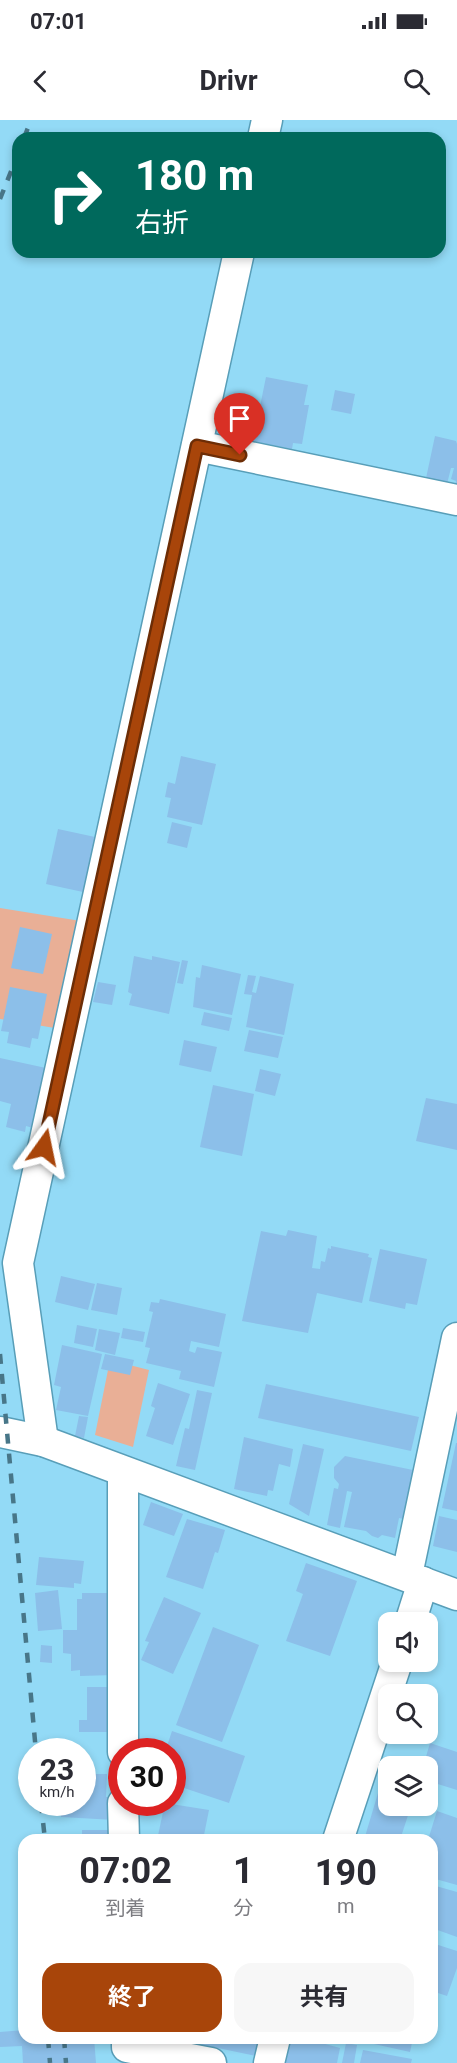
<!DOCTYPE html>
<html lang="ja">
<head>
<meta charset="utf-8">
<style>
	body { margin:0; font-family:Roboto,"Noto Sans JP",sans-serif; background:#f7f7f7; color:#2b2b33; height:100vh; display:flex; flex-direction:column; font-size:22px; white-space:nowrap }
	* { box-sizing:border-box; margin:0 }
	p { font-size:20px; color:#7c7c81 }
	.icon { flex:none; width:33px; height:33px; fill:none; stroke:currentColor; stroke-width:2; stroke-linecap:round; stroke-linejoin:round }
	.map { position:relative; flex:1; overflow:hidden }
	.details { position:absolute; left:18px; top:1714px; width:420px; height:210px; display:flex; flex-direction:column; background:#fff; border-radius:18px; box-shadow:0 3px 9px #0003 }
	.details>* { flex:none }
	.hud { position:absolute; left:12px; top:12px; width:434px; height:126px; border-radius:18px; box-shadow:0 3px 9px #0003; background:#00695c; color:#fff; overflow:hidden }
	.fabs { position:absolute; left:378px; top:1492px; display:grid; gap:12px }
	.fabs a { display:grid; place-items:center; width:60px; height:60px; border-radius:12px; background:#fff; box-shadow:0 3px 9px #0003; font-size:30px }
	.speed { position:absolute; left:18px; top:1618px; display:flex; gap:12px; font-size:30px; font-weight:700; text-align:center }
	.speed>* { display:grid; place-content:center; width:78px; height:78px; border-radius:50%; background:#fff; box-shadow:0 3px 9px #0003; line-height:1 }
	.speed small { font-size:15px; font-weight:400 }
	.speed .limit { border:9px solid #d22; background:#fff; color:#111 }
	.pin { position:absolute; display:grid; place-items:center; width:51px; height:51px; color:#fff; margin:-62px -26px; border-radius:50% 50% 50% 0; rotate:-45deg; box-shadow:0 0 6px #0007 }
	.pin .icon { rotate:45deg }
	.me { position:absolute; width:66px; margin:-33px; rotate:12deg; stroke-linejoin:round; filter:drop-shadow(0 0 4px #0008) }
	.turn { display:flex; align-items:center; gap:21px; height:126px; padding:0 24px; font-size:27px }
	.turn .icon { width:78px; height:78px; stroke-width:2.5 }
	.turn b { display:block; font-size:42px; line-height:51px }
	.eta { display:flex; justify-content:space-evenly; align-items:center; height:102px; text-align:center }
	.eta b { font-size:36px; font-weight:700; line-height:42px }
	.cta { display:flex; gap:12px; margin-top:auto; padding:12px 24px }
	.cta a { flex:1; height:69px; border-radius:18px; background:#a8450a; color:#fff; font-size:24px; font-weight:700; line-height:69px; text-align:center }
	.cta a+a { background:#f7f7f7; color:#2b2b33 }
	.status { display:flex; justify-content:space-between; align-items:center; height:42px; padding:0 30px; background:#fff; direction:ltr }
	.status svg { height:16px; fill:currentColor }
	header { display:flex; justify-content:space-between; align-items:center; height:78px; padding:0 24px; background:#fff; font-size:27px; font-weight:700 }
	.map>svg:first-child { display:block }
</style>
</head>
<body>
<div class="status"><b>07:01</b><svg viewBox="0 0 49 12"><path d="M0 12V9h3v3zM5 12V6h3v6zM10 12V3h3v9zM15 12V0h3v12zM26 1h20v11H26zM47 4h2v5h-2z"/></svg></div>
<header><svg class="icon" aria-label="back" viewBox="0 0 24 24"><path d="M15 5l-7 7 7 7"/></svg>Drivr<svg class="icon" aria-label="search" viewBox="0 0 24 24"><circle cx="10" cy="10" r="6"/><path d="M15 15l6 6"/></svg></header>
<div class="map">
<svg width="457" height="1943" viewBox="0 0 457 1943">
	<rect width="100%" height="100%" fill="#93daf6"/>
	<g fill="#e9af96">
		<path d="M0 788 87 802 67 910 0 899Z"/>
		<path d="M110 1240 149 1250 133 1327 95 1315Z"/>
	</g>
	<g fill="#8cbfe9">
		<path d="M266 257 308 265 304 285H309L302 324 293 323 292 329 253 321Z"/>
		<path d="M335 270 355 274 351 294 331 290Z"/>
		<path d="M435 316 456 321 457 324V369L454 368 456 361 451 359 454 348H451L446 368 425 363Z"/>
		<path d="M181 636 216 644 202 705 167 697 171 678 165 677 168 662 175 664Z"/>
		<path d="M172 702 192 707 187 728 167 723Z"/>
		<path d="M58 709 95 717 83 772 46 764Z"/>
		<path d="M20 807 52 814 43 854 11 848Z"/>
		<path d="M134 836 152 840V836L180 842 169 894 129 885 132 874 128 872Z"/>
		<path d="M182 840 188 841 183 864 177 863Z"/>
		<path d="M202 845 241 854 232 895 193 887 196 857 200 858Z"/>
		<path d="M248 855 256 856 252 872 256 873 260 856 294 864 284 915 246 907 252 875 244 874Z"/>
		<path d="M98 862 116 865 112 885 93 882Z"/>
		<path d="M10 867 47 874 38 919 32 918 30 928 7 923 9 912 1 911Z"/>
		<path d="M204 892 232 898 229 911 201 905Z"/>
		<path d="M249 910 283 917 278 938 244 931Z"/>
		<path d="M184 920 217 927 211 952 179 945Z"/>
		<path d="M0 938 46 948 33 1008 26 1006 25 1012 6 1007 11 984 0 981Z"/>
		<path d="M260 949 281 954 275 976 255 971Z"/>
		<path d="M213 965 254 974 242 1036 200 1027Z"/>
		<path d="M426 978 457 984V1030L416 1021Z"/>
		<path d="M288 1110 317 1116 312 1148 320 1149 321 1141 325 1142 328 1128 331 1129V1126L369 1134 368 1137 372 1138 362 1183 317 1173 308 1213 242 1201 261 1111 286 1116Z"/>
		<path d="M380 1129 427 1139 417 1185 406 1183 405 1189 369 1181Z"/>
		<path d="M61 1156 95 1164 88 1190 55 1182Z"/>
		<path d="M97 1163 122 1168 117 1195 91 1190Z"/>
		<path d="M160 1179 226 1194 219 1227 191 1221 189 1231 195 1233 197 1227 222 1232 214 1267 179 1259 181 1251 146 1243 150 1228 145 1227 153 1192 149 1191 151 1182 159 1183Z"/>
		<path d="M77 1205 97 1209 93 1227 74 1223Z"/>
		<path d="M123 1208 145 1212 143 1222 121 1218Z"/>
		<path d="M99 1209 120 1213 115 1235 95 1230Z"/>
		<path d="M62 1225 102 1234 88 1296 56 1290 61 1267 54 1265Z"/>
		<path d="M105 1234 134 1240 130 1255 101 1249Z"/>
		<path d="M158 1263 190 1274 173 1325 146 1316 155 1288 151 1286Z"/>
		<path d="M266 1264 419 1297 411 1331 258 1298Z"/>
		<path d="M197 1270 212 1273 195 1350 176 1346 185 1308 189 1309Z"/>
		<path d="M79 1296 88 1297 84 1318 75 1316Z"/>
		<path d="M244 1317 293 1329 290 1347 279 1344 273 1371 268 1370 267 1376 234 1369Z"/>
		<path d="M456 1323H457V1391L442 1388Z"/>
		<path d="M303 1324 324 1329 309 1396 289 1384Z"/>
		<path d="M345 1336 413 1350 403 1399 399 1398 395 1418 382 1415 378 1418 372 1416 366 1411 344 1407 352 1372 347 1371 340 1408 327 1405 334 1368 338 1369 339 1364 334 1358V1347Z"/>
		<path d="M151 1382 183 1394 174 1416 143 1405Z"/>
		<path d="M439 1396 457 1400V1432L433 1426Z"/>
		<path d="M187 1399 225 1410 218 1433 215 1432 203 1469 166 1457Z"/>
		<path d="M39 1437 84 1441 81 1464 74 1463V1468L36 1465Z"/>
		<path d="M306 1443 357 1461 330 1536 286 1521 303 1474 296 1471Z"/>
		<path d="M58 1470 62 1509 38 1511 35 1473Z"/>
		<path d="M82 1473H113L114 1555 80 1556V1550L71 1551V1534L63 1533V1510H77V1479H82Z"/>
		<path d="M164 1477 201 1493 173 1554 141 1540 149 1522 145 1521Z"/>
		<path d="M213 1507 259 1525 222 1622 176 1605Z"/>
		<path d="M41 1525 52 1526V1543L40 1542Z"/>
		<path d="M87 1567H115V1612H79V1600H87Z"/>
		<path d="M172 1611 245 1636 229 1683 172 1664V1632H165Z"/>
		<path d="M430 1623 457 1632V1670L428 1661V1647H423Z"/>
		<path d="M82 1654H107L106 1677H115V1700L61 1697V1683H82Z"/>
		<path d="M378 1673 388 1676V1686H411L400 1720H364Z"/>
		<path d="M165 1683 209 1690 203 1720H157Z"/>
		<path d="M437 1691 457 1698V1765L432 1758V1720H428Z"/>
		<rect x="82" y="1710" width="29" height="10"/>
		<path d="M436 1766 457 1772V1817L432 1808V1779Z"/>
		<path d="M432 1823 457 1831V1848L447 1876 432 1871Z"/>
		<path d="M24 1910V1918H94L96 1943H23L22 1926 0 1927V1912Z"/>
		<path d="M154 1918H259L256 1936 194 1923 193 1928Z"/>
		<path d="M289 1918H303L340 1928 337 1943H284Z"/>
		<path d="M376 1918H413L410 1932 374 1924Z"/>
		<path d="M346 1923 357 1925 354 1943H342Z"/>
		<path d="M363 1930 412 1939 411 1943H360Z"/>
	</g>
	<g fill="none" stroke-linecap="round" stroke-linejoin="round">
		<defs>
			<g id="minor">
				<path d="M263 18 267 0"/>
				<path d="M197 326 457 380"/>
				<path d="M0 1312 43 1321 457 1475"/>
				<path d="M43 1321 18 1143 239 132"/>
				<path d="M123 1352V1632"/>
				<path d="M407 1455 457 1218"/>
				<path d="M410 1503 423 1462"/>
				<path d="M123 1683 124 1720"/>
				<path d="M338 1720 397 1542"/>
				<path d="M127 1918V1927L211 1943"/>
				<path d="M269 1943 275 1918"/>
			</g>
		</defs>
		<use href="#minor" stroke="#589eb8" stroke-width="33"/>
		<use href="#minor" stroke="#fff" stroke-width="30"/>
		<g stroke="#487688" stroke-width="4.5" stroke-dasharray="10 10" stroke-linecap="butt">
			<path d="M24 18 31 0"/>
			<path d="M0 79 18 34"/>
			<path d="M0 1234 36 1632"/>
			<path d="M41 1683 45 1720"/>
			<path d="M48 1918 50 1943"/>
			<path d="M64 1918 66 1943"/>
		</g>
	</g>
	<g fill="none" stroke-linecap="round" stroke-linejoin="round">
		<defs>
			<path id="route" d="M44 1027 197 326 240 335"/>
		</defs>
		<use href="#route" stroke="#6d2d06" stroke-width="15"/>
		<use href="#route" stroke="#a8450a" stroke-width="10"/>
	</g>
</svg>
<div class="fabs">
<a><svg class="icon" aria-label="sound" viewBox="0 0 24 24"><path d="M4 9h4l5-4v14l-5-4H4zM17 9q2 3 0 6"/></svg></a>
<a><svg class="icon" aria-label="search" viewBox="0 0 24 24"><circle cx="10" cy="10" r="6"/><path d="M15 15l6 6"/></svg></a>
<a><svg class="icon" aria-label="layers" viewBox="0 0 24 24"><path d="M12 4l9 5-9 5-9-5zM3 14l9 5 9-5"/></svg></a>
</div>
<div class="speed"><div>23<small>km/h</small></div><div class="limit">30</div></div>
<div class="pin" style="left:240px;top:335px;background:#d93025"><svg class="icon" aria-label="arrive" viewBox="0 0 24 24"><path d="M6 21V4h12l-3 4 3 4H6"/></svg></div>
<svg class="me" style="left:44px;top:1027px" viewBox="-20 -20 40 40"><path d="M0-17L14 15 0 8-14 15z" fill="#a8450a" stroke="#fff" stroke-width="4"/></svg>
<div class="hud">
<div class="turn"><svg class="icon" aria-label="right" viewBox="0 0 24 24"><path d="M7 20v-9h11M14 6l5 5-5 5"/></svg><div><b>180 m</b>右折</div></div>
</div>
<section class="details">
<div class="eta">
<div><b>07:02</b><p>到着</p></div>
<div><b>1</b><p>分</p></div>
<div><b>190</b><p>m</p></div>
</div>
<div class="cta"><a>終了</a><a>共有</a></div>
</section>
</div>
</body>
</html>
